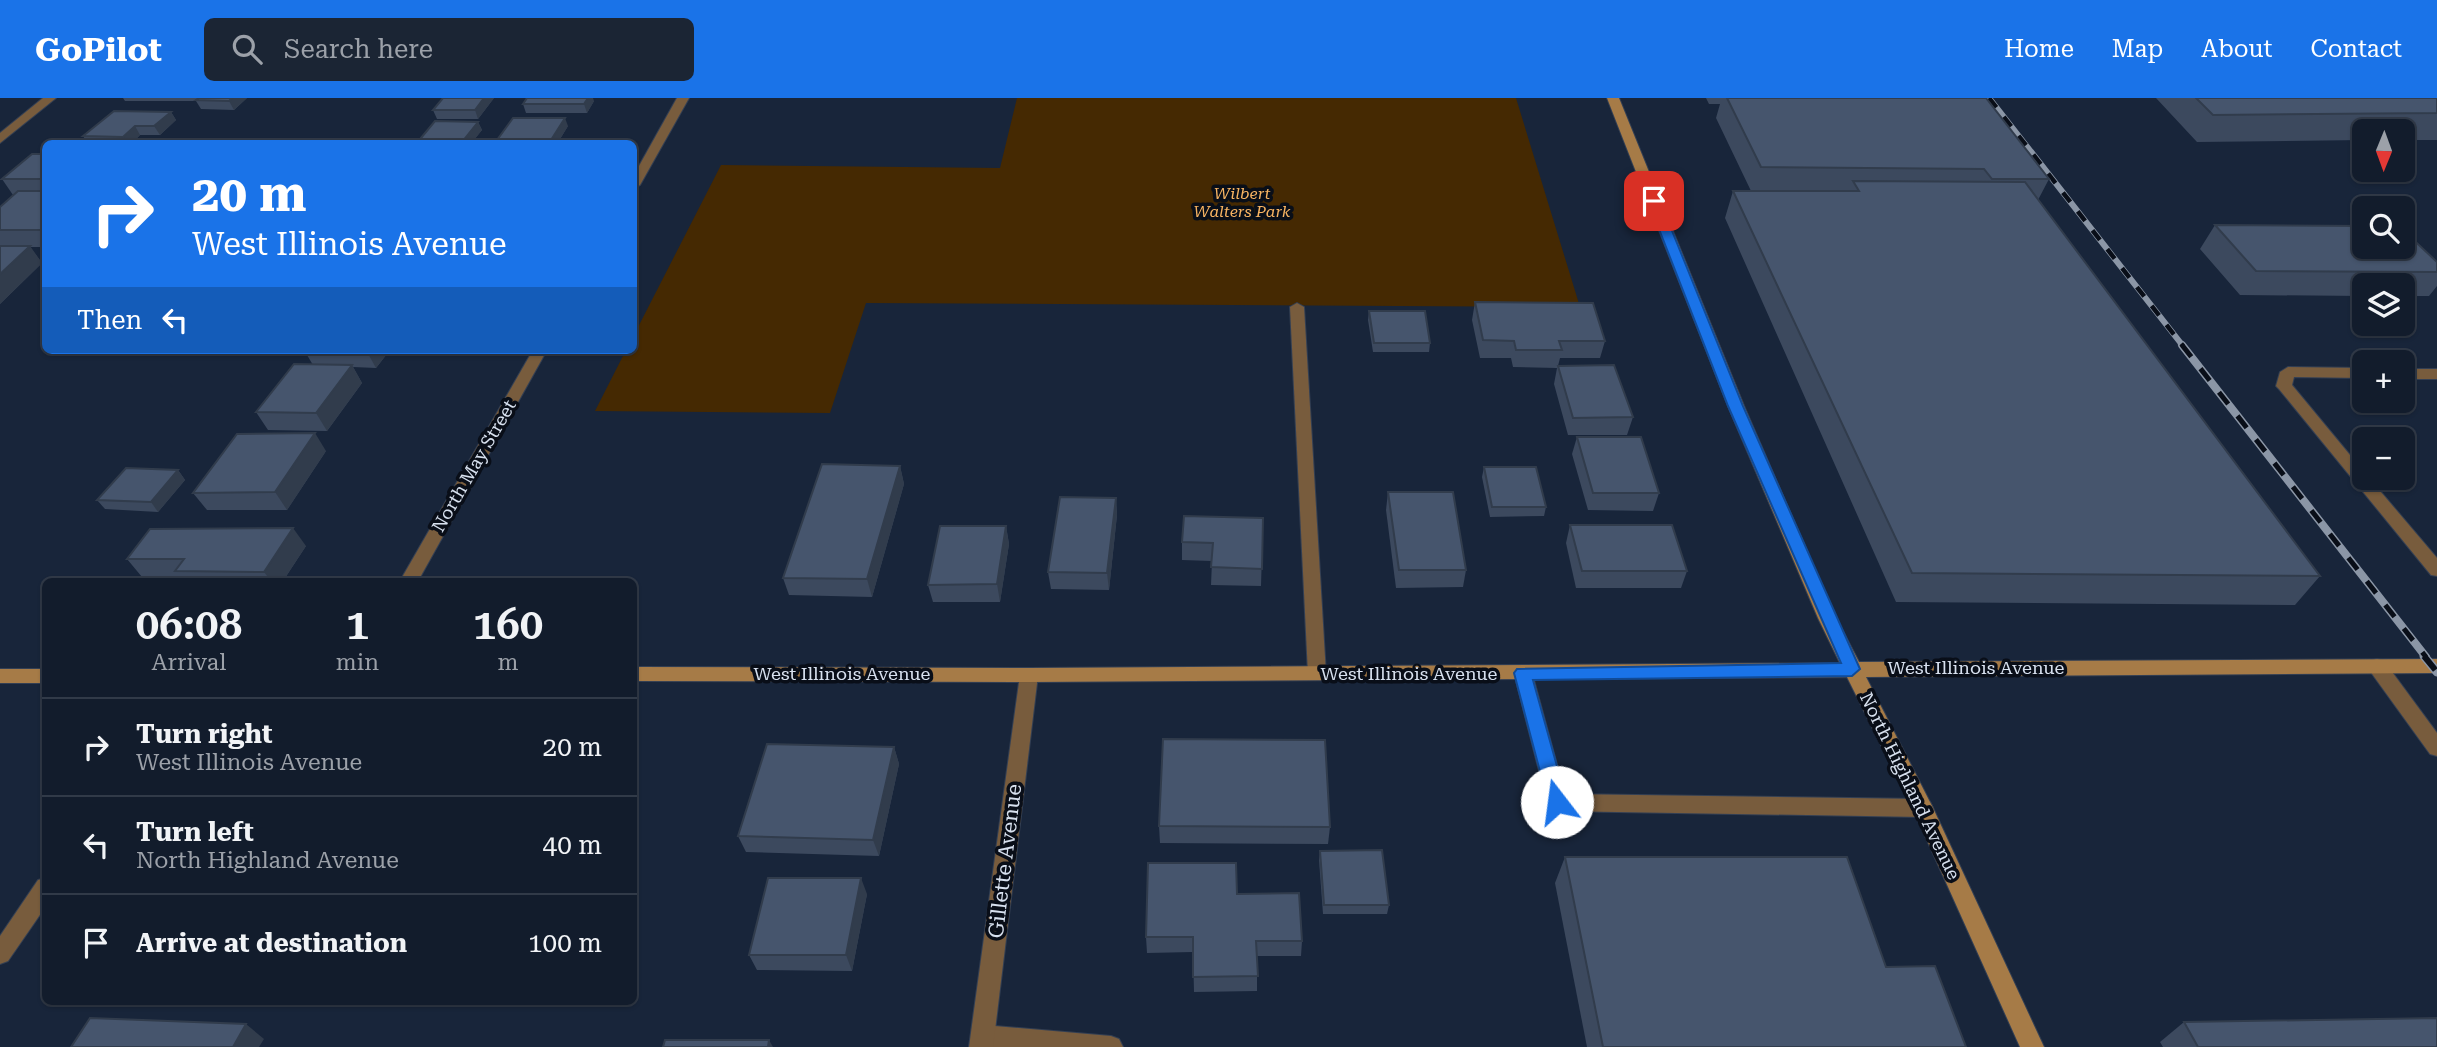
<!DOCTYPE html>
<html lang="en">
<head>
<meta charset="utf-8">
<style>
	body { margin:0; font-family:"Roboto Serif",serif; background:#1b2534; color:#f1f3f6; height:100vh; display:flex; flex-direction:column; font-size:26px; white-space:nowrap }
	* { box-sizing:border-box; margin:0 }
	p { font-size:23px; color:#9ca1a9 }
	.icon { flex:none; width:38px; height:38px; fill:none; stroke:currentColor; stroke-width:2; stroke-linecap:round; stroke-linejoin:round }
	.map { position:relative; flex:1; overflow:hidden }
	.sheet { position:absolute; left:42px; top:480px; width:595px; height:427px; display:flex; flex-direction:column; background:#121c2c; border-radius:10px; box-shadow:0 2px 5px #0004,0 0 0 2px #313a48 }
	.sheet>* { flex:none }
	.banner { position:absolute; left:42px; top:42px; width:595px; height:214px; border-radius:10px; box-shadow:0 2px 5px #0004,0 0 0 2px #313a48; background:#1a73e8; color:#fff; overflow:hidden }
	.needle { width:46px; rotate:181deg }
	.controls { position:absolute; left:2352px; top:21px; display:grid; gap:14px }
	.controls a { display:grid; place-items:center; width:63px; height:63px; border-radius:10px; background:#121c2c; box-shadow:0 2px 5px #0004,0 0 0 2px #313a48; font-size:35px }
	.pin { position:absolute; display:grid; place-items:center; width:60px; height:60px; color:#fff; margin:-30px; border-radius:14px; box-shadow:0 4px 10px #0006 }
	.me { position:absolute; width:77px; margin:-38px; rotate:345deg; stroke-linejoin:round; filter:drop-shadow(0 0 5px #0008) }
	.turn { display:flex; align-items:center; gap:24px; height:147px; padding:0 35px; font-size:32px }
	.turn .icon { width:91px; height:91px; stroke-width:2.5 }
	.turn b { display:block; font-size:49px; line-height:60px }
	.then { display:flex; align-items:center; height:66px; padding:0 35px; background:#0003; gap:14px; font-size:26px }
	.eta { display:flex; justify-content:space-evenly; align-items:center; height:119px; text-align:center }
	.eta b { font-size:42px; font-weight:600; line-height:49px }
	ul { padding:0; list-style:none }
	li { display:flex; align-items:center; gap:21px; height:98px; padding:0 35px; border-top:2px solid #313a48 }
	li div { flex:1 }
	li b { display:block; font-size:26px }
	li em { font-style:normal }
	header { display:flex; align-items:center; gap:42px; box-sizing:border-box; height:98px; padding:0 35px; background:#1a73e8; color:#fff }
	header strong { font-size:33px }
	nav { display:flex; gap:38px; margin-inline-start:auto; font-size:24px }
	.search { width:490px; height:63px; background:#1b2534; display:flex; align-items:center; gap:18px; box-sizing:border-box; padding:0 24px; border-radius:10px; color:#9ca1a9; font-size:26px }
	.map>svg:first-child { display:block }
</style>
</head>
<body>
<header>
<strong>GoPilot</strong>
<div class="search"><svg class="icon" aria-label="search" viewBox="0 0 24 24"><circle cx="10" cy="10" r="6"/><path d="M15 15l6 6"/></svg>Search here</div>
<nav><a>Home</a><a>Map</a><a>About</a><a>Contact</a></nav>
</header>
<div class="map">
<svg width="2437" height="949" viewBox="0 0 2437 949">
	<rect width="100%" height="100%" fill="#18253a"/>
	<path fill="#452902" d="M1017 0H1516L1580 209 866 205 830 315 595 313 626 252H634V237L721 67 1000 70Z"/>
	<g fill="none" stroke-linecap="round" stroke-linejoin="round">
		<defs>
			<g id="lane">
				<path d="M2288 269 2364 270V280L2294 279 2292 287 2364 374V380H2369L2437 460V478L2431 477 2279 291 2276 288 2280 274Z"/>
				<rect x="2403" y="271" width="34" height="10"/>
				<path d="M2377 561 2384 563 2437 635V658L2430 656 2370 573 2368 568 2370 563Z"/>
				<path d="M1523 568 1530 570 1532 575 1565 696 1923 701 1930 704 1933 710 1930 716 1923 719 1557 713 1550 710 1547 704 1514 575 1516 570Z"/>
				<path d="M983 927 1111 938 1119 941 1123 949H983L975 946 971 938 975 930Z"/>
			</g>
			<g id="street">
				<path d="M43 0H56L0 45V35Z"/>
				<path d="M677 0H689L640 87 634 91V77Z"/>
				<path d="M1297 205 1304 209 1326 576 1324 581H1310L1308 576 1290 209Z"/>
				<path d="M533 252H547L418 483H400Z"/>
				<path d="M1029 570 1036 572 1038 577 993 949H969L1020 577 1022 572Z"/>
				<path d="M46 780V808L8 863 0 866V838L38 782Z"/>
			</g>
			<g id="secondary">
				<path d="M1607 0H1619L1744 308 1836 520 1859 564 2437 561V575L1866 579 1933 710 2044 949H2020L1913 711 1847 579 1029 584 634 583V569L1029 570 1840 565 1818 520 1728 308Z"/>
				<rect x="0" y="571" width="46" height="14"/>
			</g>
		</defs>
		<use href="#lane" stroke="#333f53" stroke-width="2"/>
		<use href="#street" stroke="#333f53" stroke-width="2"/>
		<use href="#secondary" stroke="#333f53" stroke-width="2"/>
		<use href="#lane" fill="#785c3d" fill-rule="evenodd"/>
		<use href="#street" fill="#785c3d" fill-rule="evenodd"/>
		<use href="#secondary" fill="#a67b47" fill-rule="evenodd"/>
		<defs>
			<path id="rail-far2" d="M1989 0 2183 248"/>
			<path id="rail-far1" d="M2182 247 2426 559"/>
			<path id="rail" d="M2424 558 2437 574"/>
		</defs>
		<use href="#rail-far2" stroke="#8b96a6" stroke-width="6"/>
		<use href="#rail-far1" stroke="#8b96a6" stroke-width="8"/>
		<use href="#rail" stroke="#8b96a6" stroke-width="9"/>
		<use href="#rail-far2" stroke="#090e18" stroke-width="4.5" stroke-dasharray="12" stroke-linecap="butt"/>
		<use href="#rail-far1" stroke="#090e18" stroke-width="5" stroke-dasharray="15" stroke-linecap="butt"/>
		<use href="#rail" stroke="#090e18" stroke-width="6" stroke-dasharray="18" stroke-linecap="butt"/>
	</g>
	<g fill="#3c495e">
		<path d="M123 0H247L234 12 201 11 196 3H125Z"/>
		<path d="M494 0 478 21H437L433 12Z"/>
		<path d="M1706 0H1986L2049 81 2038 102 2320 478 2295 507 1896 504 1725 120 1733 93H1751L1716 20 1720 6H1709Z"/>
		<path d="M2156 0H2437V42H2403V33H2364V42L2197 44Z"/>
		<path d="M594 3 587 15H526L523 6Z"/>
		<path d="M171 14 176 22 160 37H140L131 46H88L83 38Z"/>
		<path d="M478 24 482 32 472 44H498L497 42 568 28 557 46H416Z"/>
		<path d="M46 56V149H30L42 165 0 206V109L13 97 2 81Z"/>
		<path d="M2215 127 2437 164V188L2429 198H2403V187H2364V198L2240 197 2200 151Z"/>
		<path d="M1475 204 1605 243 1600 260H1560L1558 268 1633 319 1627 337H1568L1554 286 1557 270 1513 269 1511 260H1480L1472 222Z"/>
		<path d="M1369 213 1430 245 1429 254H1373L1368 222Z"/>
		<path d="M304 252H390L376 270 353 269 362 285 327 333 268 332 256 314 313 267Z"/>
		<path d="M1577 339 1659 395 1653 413 1588 412 1572 356Z"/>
		<path d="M326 353 287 412H207L193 395Z"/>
		<path d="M900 368 904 386 872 499 789 497 783 480Z"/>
		<path d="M1484 369 1546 409 1544 418 1490 419 1482 379Z"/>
		<path d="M178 372 185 382 158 414 105 411 97 402Z"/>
		<path d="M1388 394 1466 472 1463 489 1396 490 1386 412Z"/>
		<path d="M1116 400 1117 417 1109 492 1051 491 1048 474Z"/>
		<path d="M1263 420 1261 488 1211 487 1212 463 1182 462V444Z"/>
		<path d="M1570 427 1687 473 1681 490H1576L1566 445Z"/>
		<path d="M1006 428 1009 446 1000 504H933L928 487Z"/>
		<path d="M306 448 283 483H183L180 479H142L127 461Z"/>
		<path d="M894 649 899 666 879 758 746 754 738 738Z"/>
		<path d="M1159 728 1330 729 1328 746 1160 745Z"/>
		<path d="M1320 753 1389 807 1387 816H1323L1319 762Z"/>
		<path d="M1565 759 1886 869 1966 949H1587L1555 785Z"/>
		<path d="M867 796 852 873 757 872 749 857Z"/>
		<path d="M1237 796 1302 843 1301 858H1257V893L1194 894 1193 854 1147 855 1146 839Z"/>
		<path d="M2184 924 2437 949H2163L2160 944Z"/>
	</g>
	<g fill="#313c4c">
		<path d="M232 0H247L234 12 229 3Z"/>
		<path d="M484 0H494L478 21 475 12Z"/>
		<path d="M588 0H593L594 3 587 15 584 6Z"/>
		<path d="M171 14 176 22 160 37 154 28Z"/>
		<path d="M565 20 568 28 557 46H552L551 42Z"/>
		<path d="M478 24 482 32 471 46H461Z"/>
		<path d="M135 28 140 37 131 46H127L123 39Z"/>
		<path d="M30 148 42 165 0 206V176Z"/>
		<path d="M366 252H390L376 270Z"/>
		<path d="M352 267 362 285 327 333 316 315Z"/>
		<path d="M315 335 326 353 287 412 275 394Z"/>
		<path d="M900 368 904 386 872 499 867 481Z"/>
		<path d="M178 372 185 382 158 414 151 404Z"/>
		<path d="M1116 400 1117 417 1109 492 1107 475Z"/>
		<path d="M1006 428 1009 446 1000 504 997 486Z"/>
		<path d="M293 430 306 448 283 483H271L264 474Z"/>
		<path d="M894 649 899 666 879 758 873 742Z"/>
		<path d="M861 780 867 796 852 873 846 857Z"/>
		<path d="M246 926 264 941 259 949H233Z"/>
		<path d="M769 942 773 949H768Z"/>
	</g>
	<g fill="#46556d" stroke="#313c4c" stroke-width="2">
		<path d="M199 0H232L229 3 196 2Z"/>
		<path d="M443 0H484L475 12H433Z"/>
		<path d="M527 0H588L584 6H523Z"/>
		<path d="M1727 0H1986L2049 81H1992L1984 71 1761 69Z"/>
		<path d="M2196 0H2437V15L2213 17Z"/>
		<path d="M114 13 171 14 154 28H135L123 39 83 38Z"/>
		<path d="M513 20H565L551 42H497Z"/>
		<path d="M435 23 478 24 462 44 416 46Z"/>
		<path d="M439 44H506L505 46H438Z"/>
		<path d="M32 56H46V81H2Z"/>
		<path d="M1853 83 2025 84 2320 478 1912 475 1733 93H1859Z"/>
		<path d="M18 93H46V132H0V109Z"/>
		<path d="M2215 127 2364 128V149H2403V132L2437 164V174L2256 173Z"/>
		<path d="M0 148H30L0 176Z"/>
		<path d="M1475 204 1593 205 1605 243H1559L1562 252H1516L1514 243 1483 242Z"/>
		<path d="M1369 213H1425L1430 245H1374Z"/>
		<path d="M294 266 352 267 316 315 256 314Z"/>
		<path d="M1614 267 1633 319 1573 320 1558 268Z"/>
		<path d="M315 335 275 394 193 395 237 336Z"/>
		<path d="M1577 339H1641L1659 395H1593Z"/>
		<path d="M822 366 900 368 867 481 783 480Z"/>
		<path d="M1484 369H1536L1546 409H1492Z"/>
		<path d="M126 370 178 372 151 404 97 402Z"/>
		<path d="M1388 394H1453L1466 472H1399Z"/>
		<path d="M1060 399 1116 400 1107 475 1048 474Z"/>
		<path d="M1184 418 1263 420 1262 471 1211 469 1213 445 1182 444Z"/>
		<path d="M1570 427H1672L1687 473H1582Z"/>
		<path d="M940 428H1006L997 486 928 487Z"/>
		<path d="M293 430 264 474 175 473 184 461H127L150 431Z"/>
		<path d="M1163 641 1325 642 1330 729 1159 728Z"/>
		<path d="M767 646 894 649 873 742 738 738Z"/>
		<path d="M1382 752 1389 807H1324L1320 753Z"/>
		<path d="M1565 759H1847L1886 869 1935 868 1966 949H1603Z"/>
		<path d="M1148 765H1236L1237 796 1299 795 1302 843H1256L1258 878 1193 879V839H1146Z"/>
		<path d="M768 780H861L846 857H749Z"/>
		<path d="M90 920 246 926 233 949H71Z"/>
		<path d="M2437 920V949H2198L2184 924Z"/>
		<path d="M665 942H769L768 949H663Z"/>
	</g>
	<path fill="#1a73e8" stroke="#114b97" stroke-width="2" d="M1654 99 1660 103 1743 308 1860 571 1852 578 1533 582 1567 704 1564 710H1551L1548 704 1514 575 1517 571 1841 565 1728 308 1648 103Z"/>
	<g text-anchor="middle" stroke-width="7" stroke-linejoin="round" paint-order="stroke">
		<g font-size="16" font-style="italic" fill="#f8b462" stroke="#090e18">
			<text x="1242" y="101">Wilbert<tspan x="1242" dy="18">Walters Park</tspan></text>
		</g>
		<g font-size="18" fill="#d8e1ef" stroke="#090e18">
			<text transform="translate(474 368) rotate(-60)" y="6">North May Street</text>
			<text x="1976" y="576">West Illinois Avenue</text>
			<text x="842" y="582">West Illinois Avenue</text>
			<text x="1409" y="582">West Illinois Avenue</text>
			<text transform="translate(1910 688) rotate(64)" y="6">North Highland Avenue</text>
		</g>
		<g font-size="21" fill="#d8e1ef" stroke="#090e18">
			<text transform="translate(1005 763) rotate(-83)" y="7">Gillette Avenue</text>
		</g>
	</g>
</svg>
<div class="controls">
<a><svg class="needle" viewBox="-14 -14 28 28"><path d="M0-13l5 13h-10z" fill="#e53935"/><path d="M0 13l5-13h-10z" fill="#9ca1a9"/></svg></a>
<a><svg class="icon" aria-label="search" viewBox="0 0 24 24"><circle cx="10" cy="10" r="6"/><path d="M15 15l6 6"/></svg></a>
<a><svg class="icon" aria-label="layers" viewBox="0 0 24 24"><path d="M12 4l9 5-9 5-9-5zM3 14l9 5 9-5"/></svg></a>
<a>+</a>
<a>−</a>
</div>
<div class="pin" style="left:1654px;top:103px;background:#d93025"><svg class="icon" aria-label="arrive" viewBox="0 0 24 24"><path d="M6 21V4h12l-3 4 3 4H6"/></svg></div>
<svg class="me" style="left:1557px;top:704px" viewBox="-20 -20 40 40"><circle r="19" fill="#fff"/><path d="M0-13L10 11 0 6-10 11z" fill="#1a73e8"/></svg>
<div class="banner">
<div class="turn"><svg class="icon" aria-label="right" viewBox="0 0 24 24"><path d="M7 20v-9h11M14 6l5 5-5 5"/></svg><div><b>20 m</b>West Illinois Avenue</div></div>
<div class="then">Then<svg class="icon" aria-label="left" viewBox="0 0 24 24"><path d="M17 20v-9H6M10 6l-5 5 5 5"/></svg></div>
</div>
<section class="sheet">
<div class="eta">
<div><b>06:08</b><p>Arrival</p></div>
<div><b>1</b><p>min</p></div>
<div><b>160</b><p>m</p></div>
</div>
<ul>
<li><svg class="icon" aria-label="right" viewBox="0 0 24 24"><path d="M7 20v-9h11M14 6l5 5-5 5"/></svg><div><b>Turn right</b><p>West Illinois Avenue</p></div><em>20 m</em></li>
<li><svg class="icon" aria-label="left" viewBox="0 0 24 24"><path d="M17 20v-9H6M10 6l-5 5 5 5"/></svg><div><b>Turn left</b><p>North Highland Avenue</p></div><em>40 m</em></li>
<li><svg class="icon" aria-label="arrive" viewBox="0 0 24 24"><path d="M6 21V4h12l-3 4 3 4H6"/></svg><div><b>Arrive at destination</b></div><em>100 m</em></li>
</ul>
</section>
</div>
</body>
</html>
